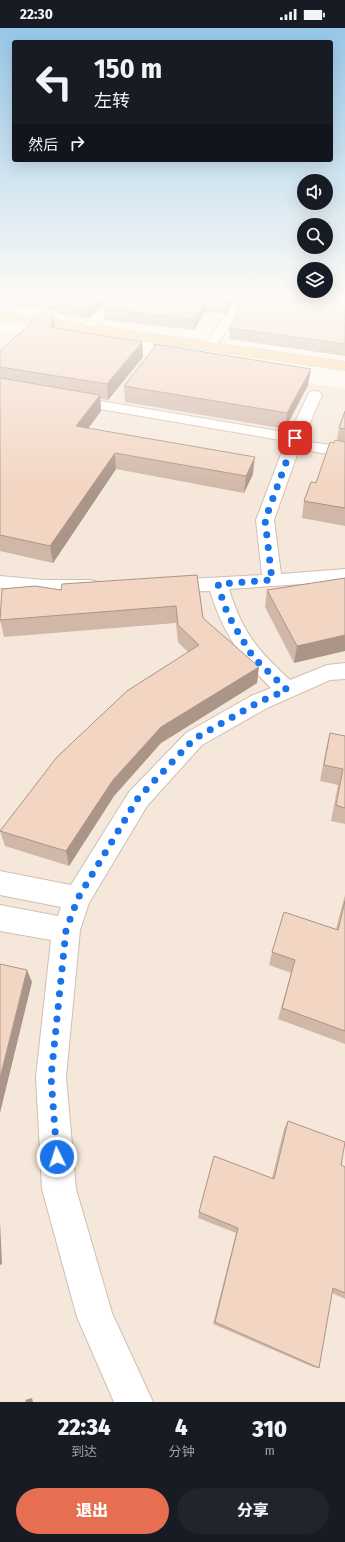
<!DOCTYPE html>
<html lang="zh">
<head>
<meta charset="utf-8">
<style>
	body { margin:0; font-family:"Fira Sans Condensed","Noto Sans SC",sans-serif; background:#20242c; color:#f1f3f6; height:100vh; display:flex; flex-direction:column; font-size:15px; white-space:nowrap }
	* { box-sizing:border-box; margin:0 }
	p { font-size:13px; color:#9ea1a6 }
	.icon { flex:none; width:22px; height:22px; fill:none; stroke:currentColor; stroke-width:2; stroke-linecap:round; stroke-linejoin:round }
	.map { position:relative; height:1374px; overflow:hidden }
	.drawer { display:flex; flex-direction:column; background:#171b24; flex:1 }
	.drawer>* { flex:none }
	.top-card { position:absolute; left:12px; top:12px; width:321px; height:122px; border-radius:4px; box-shadow:0 4px 16px #0002; background:#171b24; color:#f1f3f6; overflow:hidden }
	.fabs { position:absolute; left:297px; top:146px; display:grid; gap:8px }
	.fabs a { display:grid; place-items:center; width:36px; height:36px; border-radius:50%; background:#171b24; box-shadow:0 4px 16px #0002; font-size:20px }
	.pin { position:absolute; display:grid; place-items:center; width:34px; height:34px; color:#fff; margin:-17px; border-radius:8px; box-shadow:0 2px 6px #0006 }
	.me { position:absolute; width:44px; margin:-22px; rotate:356deg; stroke-linejoin:round; filter:drop-shadow(0 0 3px #0008) }
	.turn { display:flex; align-items:center; gap:14px; height:84px; padding:0 16px; font-size:18px }
	.turn .icon { width:52px; height:52px; stroke-width:2.5 }
	.turn b { display:block; font-size:28px; line-height:34px }
	.then { display:flex; align-items:center; height:38px; padding:0 16px; background:#0003; gap:8px; font-size:15px }
	.eta { display:flex; justify-content:space-evenly; align-items:center; height:68px; text-align:center }
	.eta b { font-size:24px; font-weight:800; line-height:28px }
	.cta { display:flex; gap:8px; margin-top:auto; padding:8px 16px }
	.cta a { flex:1; height:46px; border-radius:24px; background:#e76f51; color:#fff; font-size:16px; font-weight:800; line-height:46px; text-align:center }
	.cta a+a { background:#20242c; color:#f1f3f6 }
	.status { display:flex; justify-content:space-between; align-items:center; height:28px; padding:0 20px; background:#171b24; direction:ltr }
	.status svg { height:11px; fill:currentColor }
	.map>svg:first-child { display:block }
</style>
</head>
<body>
<div class="status"><b>22:30</b><svg viewBox="0 0 49 12"><path d="M0 12V9h3v3zM5 12V6h3v6zM10 12V3h3v9zM15 12V0h3v12zM26 1h20v11H26zM47 4h2v5h-2z"/></svg></div>
<div class="map">
<svg width="345" height="1374" viewBox="0 0 345 1374">
	<rect width="100%" height="100%" fill="#fdf6ec"/>
	<path fill="#f5e8da" d="M0 304 345 361V1374H0Z"/>
	<g fill="none" stroke-linecap="round" stroke-linejoin="round">
		<defs>
			<g id="minor">
				<path d="M115 269H128L90 303H82L80 300 82 297Z"/>
				<path d="M239 269H251L214 321H204L203 318Z"/>
				<path d="M315 363 320 364 322 367 302 413 345 419V429L299 421 274 492 281 546 345 541V553L229 561C242 604 258 623 290 652L327 637 345 635V651L330 652 267 680 202 717 147 778 89 875 80 902 66 1049 76 1161 112 1285 153 1374H114L77 1289 42 1161 36 1049 51 912 0 903V877L58 888 61 879 0 867V843L71 857 129 764 186 705 251 668 271 660C241 631 222 603 210 563L169 564 162 562 160 558 162 554 169 552 262 547 256 492 286 413 71 376 66 375 64 372 66 369 71 368 290 405 308 367 310 364Z"/>
				<path d="M0 548 44 552H91L98 554 100 558 98 562 91 564H44L0 560Z"/>
			</g>
			<path id="major" d="M0 284 345 334V342L0 292Z"/>
		</defs>
		<use href="#minor" stroke="#d1beb0" stroke-width="2"/>
		<use href="#major" stroke="#dad1cd" stroke-width="2"/>
		<use href="#minor" fill="#fff" fill-rule="evenodd"/>
		<use href="#major" fill="#fbd9a5" fill-rule="evenodd"/>
	</g>
	<g fill="#d1b7a8">
		<path d="M3 269H112L88 290 58 286V283L4 277Z"/>
		<path d="M237 269 225 286 205 284 194 302 105 292 104 281Z"/>
		<path d="M345 269V328L229 311 230 300Z"/>
		<path d="M53 286 55 300 142 314 143 329 108 372 100 371 101 383 88 400 253 446 244 465 116 441 53 535 0 523V323Z"/>
		<path d="M154 316 308 357 285 401 125 374 124 358 154 321Z"/>
		<path d="M345 383V498L302 490 304 473 316 455 334 415 337 412 339 400Z"/>
		<path d="M197 547 203 590 257 655 161 715 114 768 69 838 5 818 0 803 188 624 178 614 176 595 4 609 0 592 61 562Z"/>
		<path d="M345 550 294 635 265 579 267 562Z"/>
		<path d="M330 705 345 708V796L331 793 338 757 320 753 326 721Z"/>
		<path d="M345 867V1016L278 991 291 945 269 937 272 924 336 901Z"/>
		<path d="M288 1093 341 1137 345 1139V1271L332 1265 319 1340 313 1339 213 1296 236 1205 198 1190 199 1184 272 1150 284 1101Z"/>
	</g>
	<g fill="#aa9588">
		<path d="M99 269H112L88 290 87 279Z"/>
		<path d="M229 269H237L225 286V275Z"/>
		<path d="M205 273V284L194 302 195 291Z"/>
		<path d="M53 286 55 302 51 299Z"/>
		<path d="M142 314 143 329 108 372 107 356Z"/>
		<path d="M311 341 308 357 285 401 287 385Z"/>
		<path d="M100 367 101 383 78 414 76 398Z"/>
		<path d="M115 425 116 441 53 535 50 518Z"/>
		<path d="M255 429 253 446 244 465 246 448Z"/>
		<path d="M345 607V623L294 635 297 618Z"/>
		<path d="M259 639 257 655 161 715 114 768 69 838 66 823 113 752 161 699Z"/>
		<path d="M27 942 32 954 0 1085V1050Z"/>
		<path d="M0 1193 2 1236 0 1237Z"/>
		<path d="M32 1370 33 1374H26L25 1372Z"/>
	</g>
	<g fill="#f3d5c3" stroke="#aa9588">
		<path d="M31 269H99L87 279 57 275 60 273Z"/>
		<path d="M117 269H229L225 275 205 273 195 291 104 281Z"/>
		<path d="M246 269H345V316L230 300 240 277Z"/>
		<path d="M42 285 53 286 51 299 142 314 107 356 0 339V323Z"/>
		<path d="M154 316 311 341 287 385 124 358 155 319Z"/>
		<path d="M0 350 100 367 76 398 255 429 246 448 115 425 50 518 0 507Z"/>
		<path d="M345 383V401L339 400Z"/>
		<path d="M335 412 345 414V480L304 473 311 454 316 455 330 414 334 415Z"/>
		<path d="M197 547 203 590 259 639 161 699 113 752 66 823 0 803 57 729 127 663 199 617 178 597 176 578 0 592 2 561 35 558 61 562 62 556Z"/>
		<path d="M345 550V607L297 618 267 562Z"/>
		<path d="M330 705 345 708V780L336 777 343 741 324 737Z"/>
		<path d="M345 873V1003L282 980 295 932 272 924 284 884 338 902Z"/>
		<path d="M0 936 27 942 0 1050Z"/>
		<path d="M288 1093 345 1114 341 1137 345 1139V1265L333 1260 319 1340 215 1294 238 1200 199 1184 214 1128 274 1151Z"/>
	</g>
	<linearGradient id="sky" x2="0" y2="1"><stop stop-color="#97c7e8"/><stop offset="0.58" stop-color="#fefbf6"/><stop offset="1" stop-color="#fefbf6" stop-opacity="0"/></linearGradient>
	<rect width="345" height="462" fill="url(#sky)"/>
	<g fill="none" stroke-linecap="round" stroke-linejoin="round">
		<path stroke="#1a73e8" stroke-width="7" stroke-dasharray="0 12.6" d="M57 1129 51 1049 66 902 78 870 138 770 194 711 259 674 287 662 253 629 233 596 224 577 218 556 272 552 265 492 295 410"/>
	</g>
</svg>
<div class="fabs">
<a><svg class="icon" aria-label="sound" viewBox="0 0 24 24"><path d="M4 9h4l5-4v14l-5-4H4zM17 9q2 3 0 6"/></svg></a>
<a><svg class="icon" aria-label="search" viewBox="0 0 24 24"><circle cx="10" cy="10" r="6"/><path d="M15 15l6 6"/></svg></a>
<a><svg class="icon" aria-label="layers" viewBox="0 0 24 24"><path d="M12 4l9 5-9 5-9-5zM3 14l9 5 9-5"/></svg></a>
</div>
<div class="pin" style="left:295px;top:410px;background:#d93025"><svg class="icon" aria-label="arrive" viewBox="0 0 24 24"><path d="M6 21V4h12l-3 4 3 4H6"/></svg></div>
<svg class="me" style="left:57px;top:1129px" viewBox="-20 -20 40 40"><circle r="17" fill="#1a73e8" stroke="#fff" stroke-width="3"/><path d="M0-11L8 9 0 5-8 9z" fill="#fff"/></svg>
<div class="top-card">
<div class="turn"><svg class="icon" aria-label="left" viewBox="0 0 24 24"><path d="M17 20v-9H6M10 6l-5 5 5 5"/></svg><div><b>150 m</b>左转</div></div>
<div class="then">然后<svg class="icon" aria-label="right" viewBox="0 0 24 24"><path d="M7 20v-9h11M14 6l5 5-5 5"/></svg></div>
</div>
</div>
<section class="drawer">
<div class="eta">
<div><b>22:34</b><p>到达</p></div>
<div><b>4</b><p>分钟</p></div>
<div><b>310</b><p>m</p></div>
</div>
<div class="cta"><a>退出</a><a>分享</a></div>
</section>
</body>
</html>
